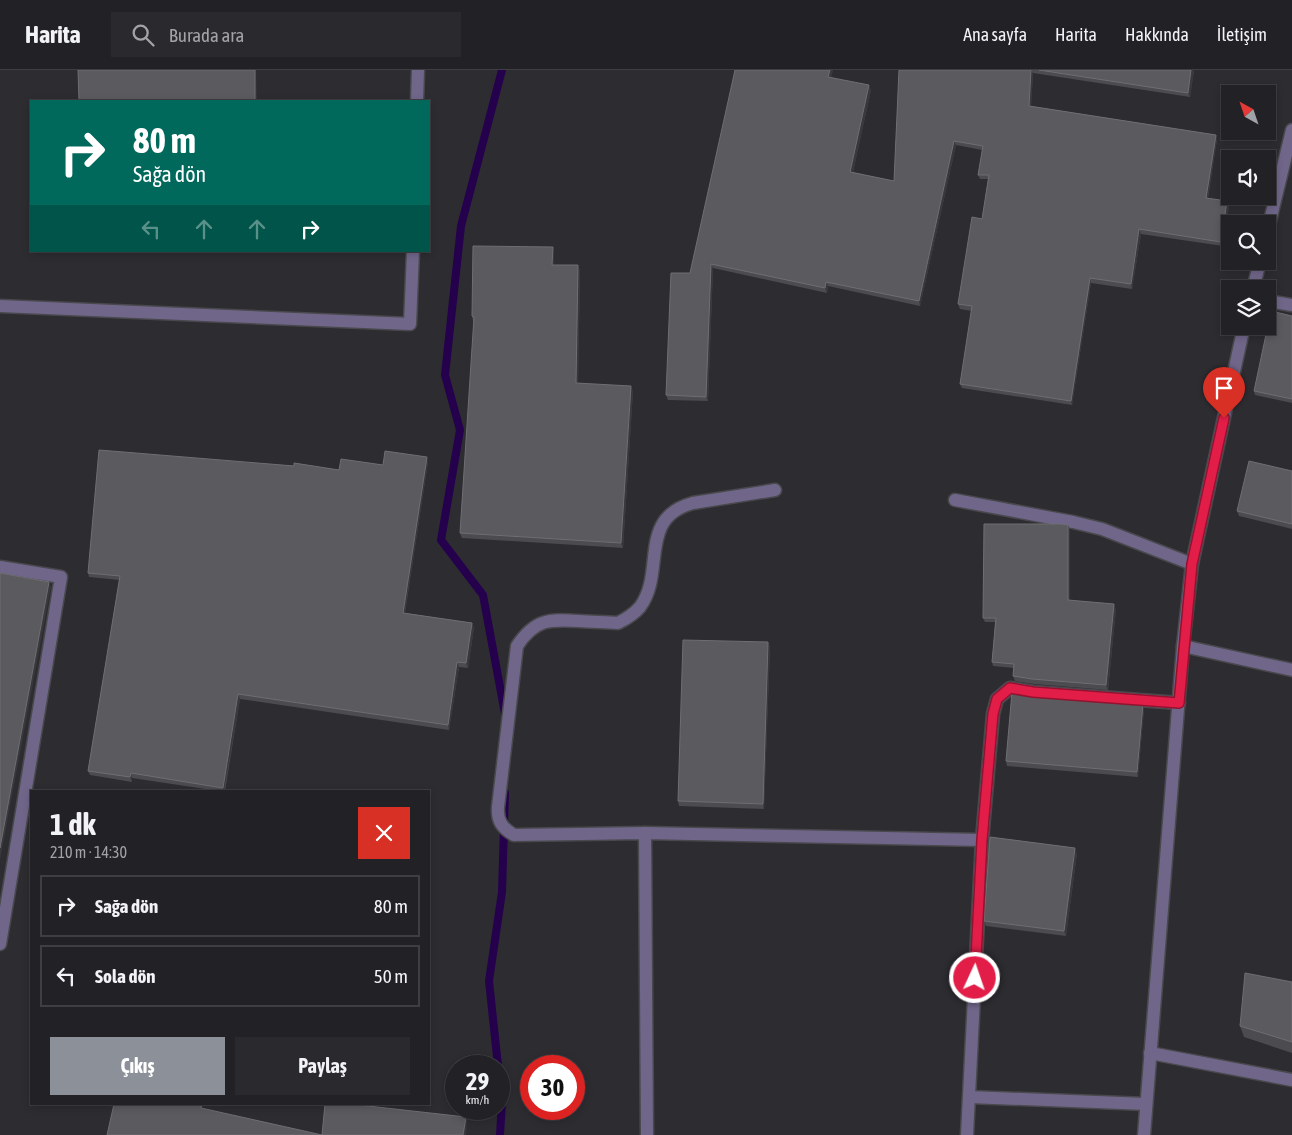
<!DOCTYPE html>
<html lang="tr">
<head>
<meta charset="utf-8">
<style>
	body { margin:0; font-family:"Asap Condensed",sans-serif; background:#2a292d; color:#f1f3f6; height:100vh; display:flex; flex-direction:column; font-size:19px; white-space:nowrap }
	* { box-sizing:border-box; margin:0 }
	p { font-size:16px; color:#a2a3a7 }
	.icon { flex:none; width:28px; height:28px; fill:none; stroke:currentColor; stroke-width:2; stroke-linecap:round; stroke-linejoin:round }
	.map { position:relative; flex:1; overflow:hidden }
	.panel { position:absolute; left:30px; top:720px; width:400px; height:315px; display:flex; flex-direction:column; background:#222125; border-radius:0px; box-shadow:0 2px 8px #0003,0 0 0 1px #3f3e42 }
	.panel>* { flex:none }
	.hud { position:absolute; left:30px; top:30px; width:400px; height:152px; border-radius:0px; box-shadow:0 2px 8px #0003,0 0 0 1px #3f3e42; background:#00695c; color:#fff; overflow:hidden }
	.needle { width:32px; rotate:320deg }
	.tools { position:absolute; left:1221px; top:15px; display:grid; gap:10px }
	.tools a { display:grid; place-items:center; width:55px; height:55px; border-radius:0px; background:#222125; box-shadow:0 2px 8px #0003,0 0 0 1px #3f3e42; font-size:25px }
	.speed { position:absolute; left:445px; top:985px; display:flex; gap:10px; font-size:25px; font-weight:700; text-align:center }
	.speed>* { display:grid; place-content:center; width:65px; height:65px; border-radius:50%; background:#222125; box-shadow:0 2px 8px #0003,0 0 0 1px #3f3e42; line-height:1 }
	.speed small { font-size:12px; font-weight:400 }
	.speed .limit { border:8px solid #d22; background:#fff; color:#111 }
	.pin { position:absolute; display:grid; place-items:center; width:42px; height:42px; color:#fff; margin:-51px -21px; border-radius:50% 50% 50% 0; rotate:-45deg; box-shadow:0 0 5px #0007 }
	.pin .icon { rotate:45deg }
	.me { position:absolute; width:55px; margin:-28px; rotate:3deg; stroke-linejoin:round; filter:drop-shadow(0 0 4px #0008) }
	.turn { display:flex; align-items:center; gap:18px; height:105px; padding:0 20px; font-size:22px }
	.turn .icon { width:65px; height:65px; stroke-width:2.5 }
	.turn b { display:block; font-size:35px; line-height:42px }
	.lanes { display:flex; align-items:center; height:48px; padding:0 20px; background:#0003; justify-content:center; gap:25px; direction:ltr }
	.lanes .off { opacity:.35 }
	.round { display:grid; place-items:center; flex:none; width:52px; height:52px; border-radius:0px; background:#2a292d }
	.headline { display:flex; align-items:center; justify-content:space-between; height:85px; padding:0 20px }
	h1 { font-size:30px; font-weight:700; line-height:38px }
	.action { display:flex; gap:10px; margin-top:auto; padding:10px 20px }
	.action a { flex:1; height:58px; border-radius:0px; background:#8c9099; color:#fff; font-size:20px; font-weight:700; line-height:58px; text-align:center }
	.action a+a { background:#2a292d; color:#f1f3f6 }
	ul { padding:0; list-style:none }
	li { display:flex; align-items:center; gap:15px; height:62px; margin:0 10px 8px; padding:0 10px; border:2px solid #3f3e42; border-radius:0px }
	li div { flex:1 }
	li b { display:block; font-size:19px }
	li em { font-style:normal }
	header { display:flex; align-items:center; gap:30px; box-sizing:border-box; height:70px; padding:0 25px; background:#222125; border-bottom:1px solid #3f3e42 }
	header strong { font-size:24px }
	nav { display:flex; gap:28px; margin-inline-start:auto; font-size:18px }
	.search { width:350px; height:45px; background:#2a292d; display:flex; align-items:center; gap:12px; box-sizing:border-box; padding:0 18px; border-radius:0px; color:#a2a3a7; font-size:19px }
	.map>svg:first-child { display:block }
</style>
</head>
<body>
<header>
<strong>Harita</strong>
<div class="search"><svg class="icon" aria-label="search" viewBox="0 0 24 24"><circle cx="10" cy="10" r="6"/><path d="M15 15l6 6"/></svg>Burada ara</div>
<nav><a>Ana sayfa</a><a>Harita</a><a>Hakkında</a><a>İletişim</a></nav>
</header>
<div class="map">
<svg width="1292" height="1065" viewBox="0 0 1292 1065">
	<rect width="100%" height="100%" fill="#2d2c31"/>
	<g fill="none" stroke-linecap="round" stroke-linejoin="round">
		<g stroke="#25004d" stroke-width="8">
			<path d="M502 0 461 156 445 305 460 360 441 470 483 525 505 644"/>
			<path d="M498 996 489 911 502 822 505 723"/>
			<path d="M499 1005 502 1032 500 1065"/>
		</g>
		<defs>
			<g id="minor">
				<path d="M417 31 418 0"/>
				<path d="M1268 159 1292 60"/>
				<path d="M1253 219 1260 191"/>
				<path d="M1268 231 1292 235"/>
				<path d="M0 236 410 254 413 181"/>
				<path d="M775 420 693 433C637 448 666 502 640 537 634 544 626 549 618 553 605 552 592 552 579 551 549 549 535 549 517 576L498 737C497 751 502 758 514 765L645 763 982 770"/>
				<path d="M955 430 1073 452 1102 459 1192 494"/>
				<path d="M0 497 61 507 0 874"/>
				<path d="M1183 576 1292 600"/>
				<path d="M645 763 647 1065"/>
				<path d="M1150 983 1292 1010"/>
				<path d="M970 1027 1146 1034"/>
				<path d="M967 1065 982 770 993 644 997 629 1010 618 1033 622 1179 633"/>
				<path d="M1144 1065 1183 576 1192 494 1244 256"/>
			</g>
		</defs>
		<use href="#minor" stroke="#49484c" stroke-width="15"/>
		<use href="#minor" stroke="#70668a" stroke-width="12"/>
	</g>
	<g fill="#4c4b50">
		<path d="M833 0 831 7 871 20 853 102 894 111 899 0H1194L1190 27 1033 3 1031 36 1216 65 1217 69 1208 128 1227 131 1229 136 1223 176 1141 164 1132 219 1091 213 1072 335 962 318 960 314 972 241 960 239 958 234 982 149 988 109H980L978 105 982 80 956 75 920 236 828 216 827 223 713 198 708 331 668 330 666 325 690 203Z"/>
		<path d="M554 182V195L580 200 578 313 633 321 623 478 462 468 460 463 474 251H473L472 246Z"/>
		<path d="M1292 246V333L1255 325 1254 321Z"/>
		<path d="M428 392 405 543 472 553 474 558 468 598 459 597 449 660 240 629 225 721H219L132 708V712L90 705 88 701 119 510 89 507 88 503 294 396 339 400Z"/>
		<path d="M1292 401V459L1239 446 1237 441Z"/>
		<path d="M1068 455 1070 460V530L1116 539 1108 620 1034 614 1015 611 1013 606 1014 598 993 596 992 592 995 552H985L983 548Z"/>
		<path d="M768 572 770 577 764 739 679 736 678 731Z"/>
		<path d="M1031 625 1143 634 1144 639 1138 707 1007 696 1006 691Z"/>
		<path d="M1077 783 1066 866 986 856 984 851Z"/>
		<path d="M1292 912V983L1244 967 1240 956Z"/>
	</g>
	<g fill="#39383d">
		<path d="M255 0H256L257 31H255Z"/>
		<path d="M830 0H833L830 11 828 7Z"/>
		<path d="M1031 0 1033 3 1031 41 1029 36Z"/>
		<path d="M1191 0H1194L1190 27 1188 23Z"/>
		<path d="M869 15 871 20 852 106 850 102Z"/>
		<path d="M1216 65 1217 69 1207 132 1206 128Z"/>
		<path d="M954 71 956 75 920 236 919 231Z"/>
		<path d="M1227 131 1229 136 1223 176 1221 172Z"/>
		<path d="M1139 159 1141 164 1132 219 1131 214Z"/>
		<path d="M553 177 554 182V200L552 195Z"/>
		<path d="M711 194 713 198 708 331 706 327Z"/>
		<path d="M578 195 580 200 578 318 576 313Z"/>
		<path d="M1090 208 1091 213 1072 335 1071 331Z"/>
		<path d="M826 212 828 216 827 223 825 218Z"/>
		<path d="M631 316 633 321 623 478 621 473Z"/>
		<path d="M427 387 428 392 404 547 403 543Z"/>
		<path d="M1068 455 1070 460V535L1068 530Z"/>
		<path d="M49 512 51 517 0 790V778Z"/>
		<path d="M1114 534 1116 539 1108 620 1106 615Z"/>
		<path d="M472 553 474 558 468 598 466 593Z"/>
		<path d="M768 572 770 577 764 739 763 734Z"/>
		<path d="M457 592 459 597 449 660 448 655Z"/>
		<path d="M238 624 240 629 224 721 223 718Z"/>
		<path d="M1143 634 1144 639 1138 707 1137 702Z"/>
		<path d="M131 703 132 708V712L130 707Z"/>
		<path d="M1075 778 1077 783 1066 866 1064 861Z"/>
		<path d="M466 1047 467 1051 466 1065H463Z"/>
	</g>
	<g fill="#5b5a5f" stroke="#6f6e72">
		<path d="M78 0H255V31H79Z"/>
		<path d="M735 0H830L828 7 869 15 850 102 894 111 899 0H1031L1029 36 1216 65 1206 128 1227 131 1221 172 1139 159 1131 214 1090 208 1071 331 960 314 972 236 958 234 972 147 982 149 989 105H978L983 76 954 71 919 231 826 212 825 218 711 194 706 327 666 325 671 203H690Z"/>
		<path d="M1039 0H1191L1188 23Z"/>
		<path d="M473 176 553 177 552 195H578L576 313 631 316 621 473 460 463 474 247 472 246Z"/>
		<path d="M1271 241 1292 246V329L1254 321Z"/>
		<path d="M99 380 294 396V393L339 400 341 389 383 395 385 381 427 387 403 543 472 553 466 593 457 592 448 655 238 624 223 718 131 703 130 707 88 701 120 506 88 503Z"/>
		<path d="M1249 391 1292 401V454L1237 441Z"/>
		<path d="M984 454H1061L1068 455V530L1114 534 1106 615 1032 609 1013 606 1014 594 992 592 996 548H983Z"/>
		<path d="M0 503 49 512 0 778Z"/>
		<path d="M683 570 768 572 763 734 678 731Z"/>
		<path d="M1012 622 1031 625 1143 634 1137 702 1006 691Z"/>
		<path d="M990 767 1075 778 1064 861 984 851Z"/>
		<path d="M1245 903 1292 912V972L1240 956Z"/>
		<path d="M114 1034H202L201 1038 322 1065 325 1034H350L466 1047 463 1065H107Z"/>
	</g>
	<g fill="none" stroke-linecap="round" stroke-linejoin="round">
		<defs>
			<path id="route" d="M975 908 982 770 993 644 997 629 1010 618 1033 622 1179 633 1192 494 1224 348"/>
		</defs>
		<use href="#route" stroke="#92132f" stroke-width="12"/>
		<use href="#route" stroke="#e11d48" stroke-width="9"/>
	</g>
</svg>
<div class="tools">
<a><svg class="needle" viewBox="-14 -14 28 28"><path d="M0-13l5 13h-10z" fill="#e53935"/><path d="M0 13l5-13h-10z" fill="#a2a3a7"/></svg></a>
<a><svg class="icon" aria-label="sound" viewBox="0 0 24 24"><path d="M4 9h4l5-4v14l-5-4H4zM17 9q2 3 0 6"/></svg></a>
<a><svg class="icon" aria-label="search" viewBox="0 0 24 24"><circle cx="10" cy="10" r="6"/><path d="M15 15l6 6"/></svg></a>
<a><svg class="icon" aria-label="layers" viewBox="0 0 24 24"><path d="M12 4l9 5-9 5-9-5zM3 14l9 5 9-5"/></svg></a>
</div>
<div class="speed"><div>29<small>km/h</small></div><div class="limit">30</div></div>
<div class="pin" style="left:1224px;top:348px;background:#d93025"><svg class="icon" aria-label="arrive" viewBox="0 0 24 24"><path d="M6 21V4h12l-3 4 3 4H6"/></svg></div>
<svg class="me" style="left:975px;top:908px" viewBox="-20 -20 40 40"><circle r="17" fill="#e11d48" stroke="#fff" stroke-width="3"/><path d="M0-11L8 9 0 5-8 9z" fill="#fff"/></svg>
<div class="hud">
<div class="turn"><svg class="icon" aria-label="right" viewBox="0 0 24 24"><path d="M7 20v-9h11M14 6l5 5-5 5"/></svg><div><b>80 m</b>Sağa dön</div></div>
<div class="lanes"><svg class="icon off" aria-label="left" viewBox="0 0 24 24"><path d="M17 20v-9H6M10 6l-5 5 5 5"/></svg><svg class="icon off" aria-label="ahead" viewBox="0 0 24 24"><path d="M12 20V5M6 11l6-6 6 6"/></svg><svg class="icon off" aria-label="ahead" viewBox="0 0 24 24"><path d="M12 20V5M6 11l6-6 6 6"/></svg><svg class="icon" aria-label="right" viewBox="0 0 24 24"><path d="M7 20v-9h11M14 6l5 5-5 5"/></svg></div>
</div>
<section class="panel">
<div class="headline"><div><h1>1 dk</h1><p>210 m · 14:30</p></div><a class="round" style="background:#d93025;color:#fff"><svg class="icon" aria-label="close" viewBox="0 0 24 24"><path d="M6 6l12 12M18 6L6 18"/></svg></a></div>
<ul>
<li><svg class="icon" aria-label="right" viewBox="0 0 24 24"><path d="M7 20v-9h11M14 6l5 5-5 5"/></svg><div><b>Sağa dön</b></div><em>80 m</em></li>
<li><svg class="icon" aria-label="left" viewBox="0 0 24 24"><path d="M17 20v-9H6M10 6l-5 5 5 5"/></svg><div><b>Sola dön</b></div><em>50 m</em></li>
</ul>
<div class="action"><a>Çıkış</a><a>Paylaş</a></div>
</section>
</div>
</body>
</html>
